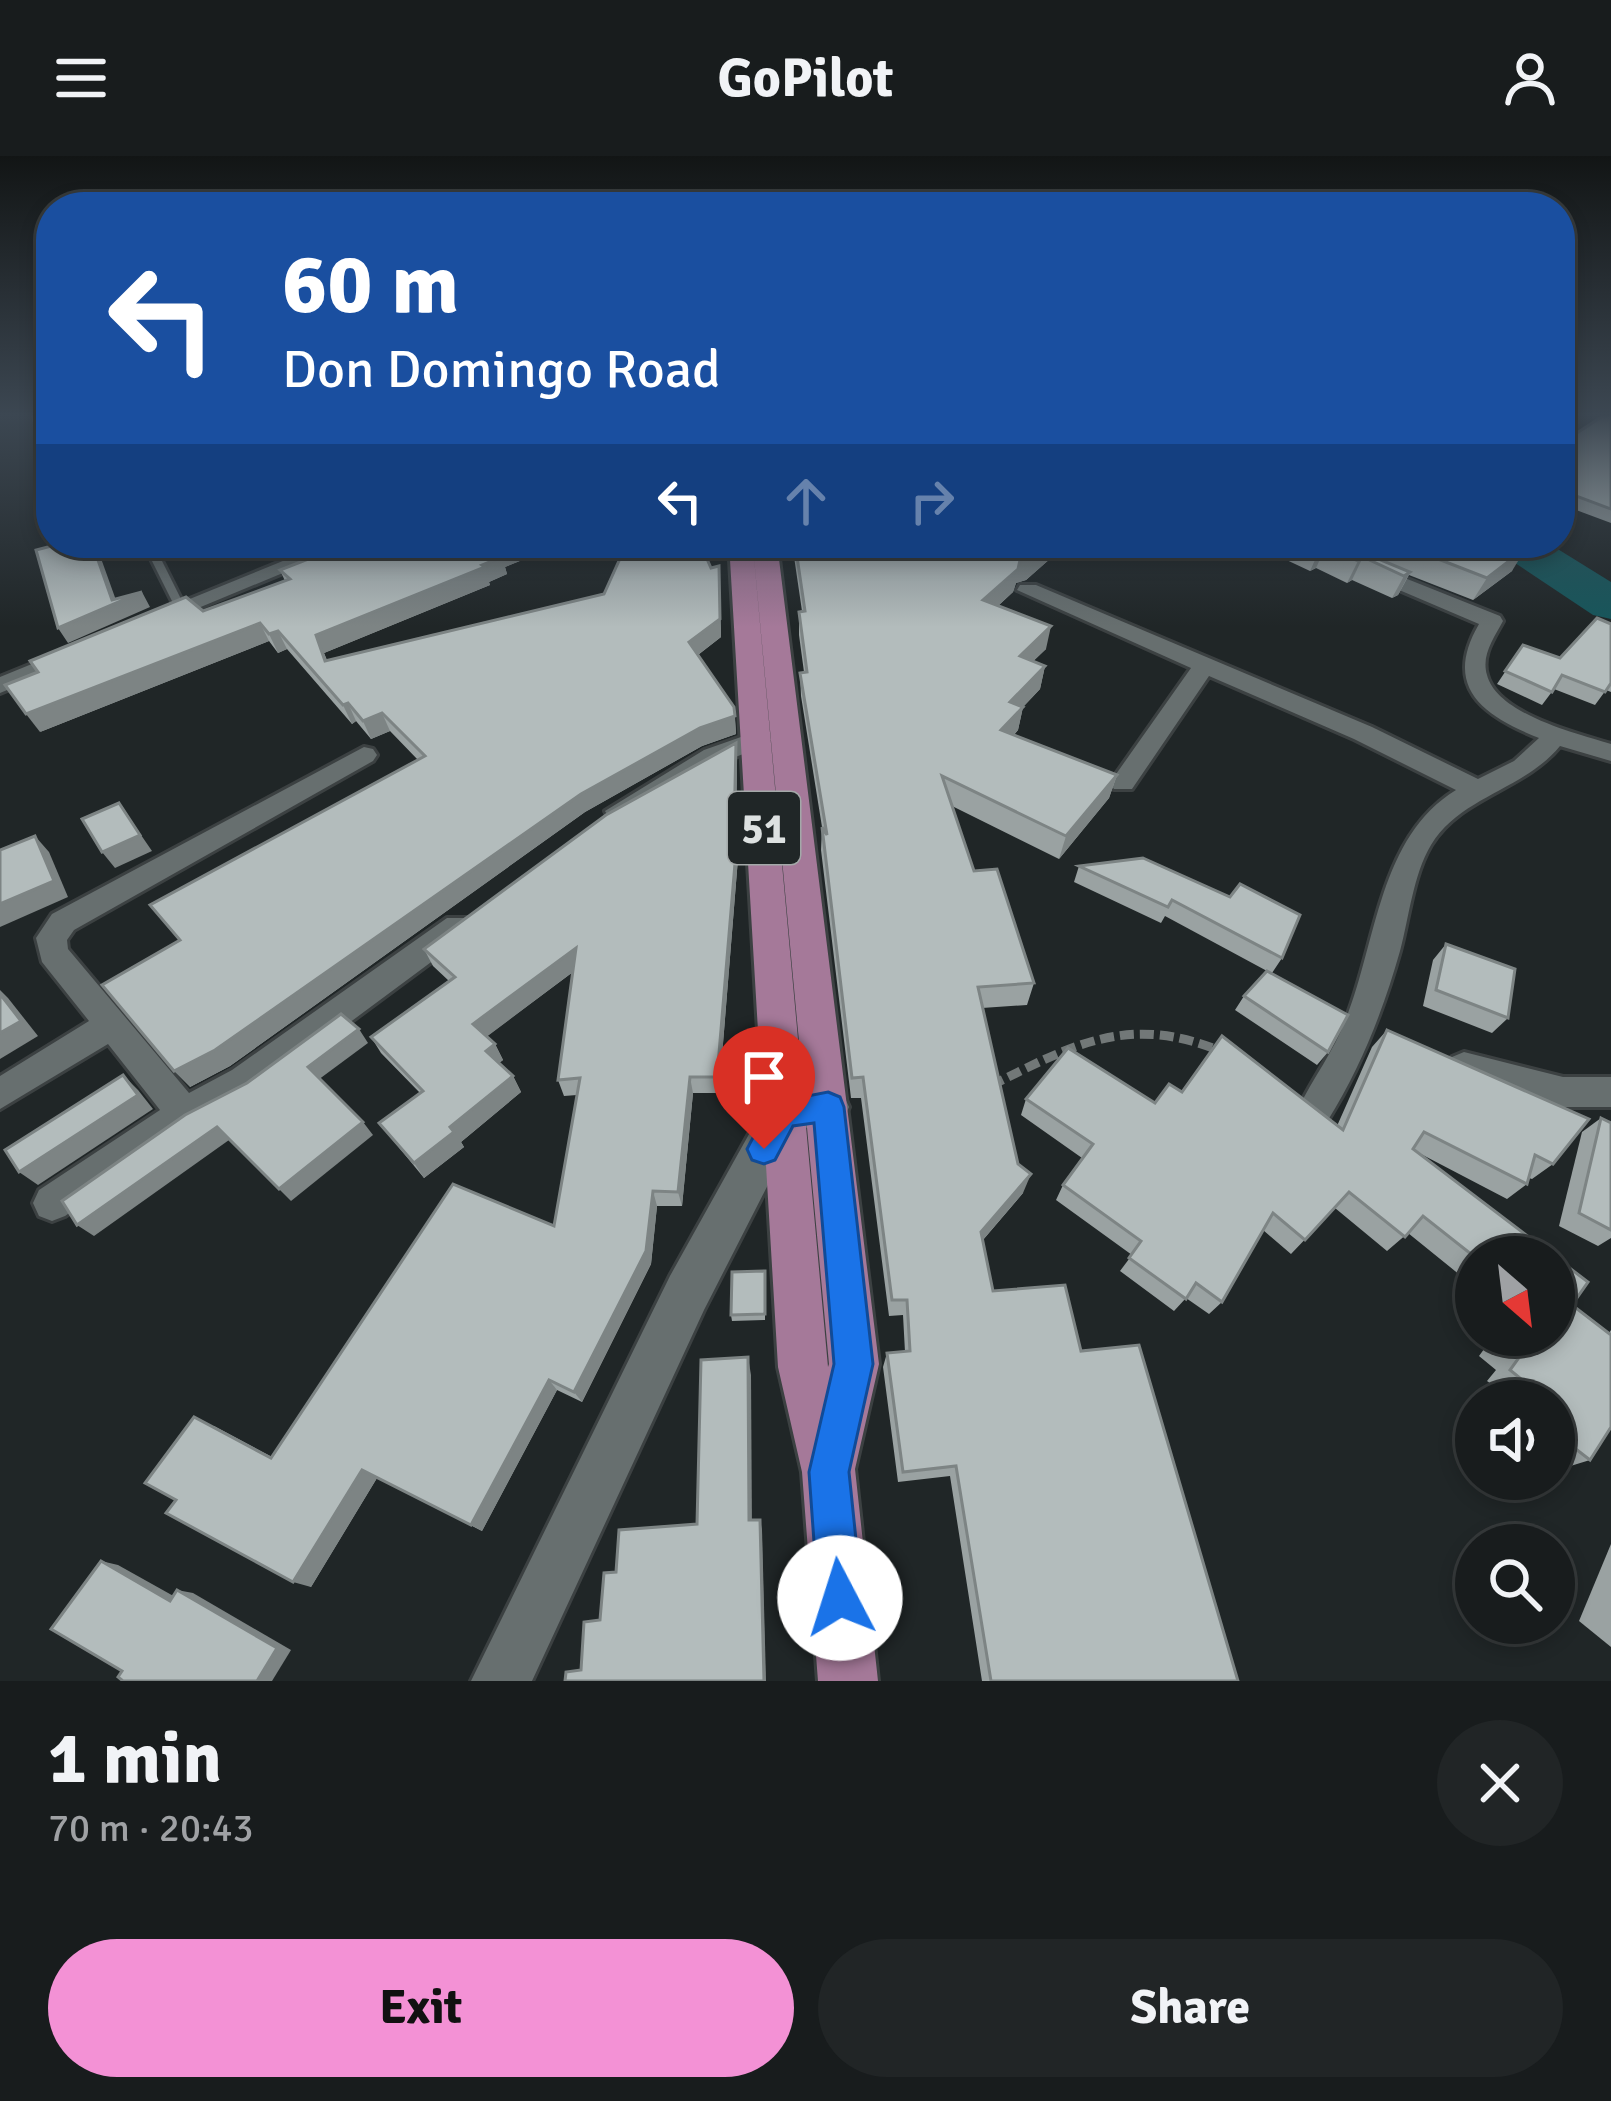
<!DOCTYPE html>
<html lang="en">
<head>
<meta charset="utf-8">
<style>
	body { margin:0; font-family:Signika,sans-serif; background:#212526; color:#f1f3f6; height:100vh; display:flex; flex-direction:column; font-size:45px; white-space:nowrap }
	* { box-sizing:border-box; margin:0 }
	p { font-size:39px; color:#9fa1a4 }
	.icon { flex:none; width:66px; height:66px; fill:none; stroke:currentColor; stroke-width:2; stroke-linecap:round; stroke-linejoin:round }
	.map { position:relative; height:1525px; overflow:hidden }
	.sheet { display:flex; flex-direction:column; background:#181c1d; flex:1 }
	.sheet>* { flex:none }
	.top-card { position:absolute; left:36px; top:36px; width:1539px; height:366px; border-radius:48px; box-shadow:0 6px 18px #0003,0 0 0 3px #363a3b; background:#1a4fa0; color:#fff; overflow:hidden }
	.needle { width:78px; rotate:152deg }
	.controls { position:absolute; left:1455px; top:1080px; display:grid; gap:24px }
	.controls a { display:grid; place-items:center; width:120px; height:120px; border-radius:50%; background:#181c1d; box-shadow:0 6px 18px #0003,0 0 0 3px #363a3b; font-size:60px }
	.pin { position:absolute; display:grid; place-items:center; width:102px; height:102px; color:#fff; margin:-123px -51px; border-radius:50% 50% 50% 0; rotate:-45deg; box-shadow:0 0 12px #0007 }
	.pin .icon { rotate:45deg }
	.me { position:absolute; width:132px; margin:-66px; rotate:355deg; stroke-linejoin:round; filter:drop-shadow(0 0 9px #0008) }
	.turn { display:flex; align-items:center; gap:42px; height:252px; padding:0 48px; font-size:54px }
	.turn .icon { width:156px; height:156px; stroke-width:2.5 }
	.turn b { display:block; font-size:84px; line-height:102px }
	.lanes { display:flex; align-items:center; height:114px; padding:0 48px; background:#0003; justify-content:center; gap:60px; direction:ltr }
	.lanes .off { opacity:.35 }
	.round { display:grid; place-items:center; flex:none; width:126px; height:126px; border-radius:63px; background:#212526 }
	.headline { display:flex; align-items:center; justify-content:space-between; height:204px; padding:0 48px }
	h1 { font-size:72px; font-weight:700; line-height:90px }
	.action { display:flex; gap:24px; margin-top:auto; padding:24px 48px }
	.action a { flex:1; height:138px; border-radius:72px; background:#f391d5; color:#111; font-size:48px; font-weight:700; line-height:138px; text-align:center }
	.action a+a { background:#212526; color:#f1f3f6 }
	header { display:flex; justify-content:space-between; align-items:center; height:156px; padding:0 48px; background:#181c1d; font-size:54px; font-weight:700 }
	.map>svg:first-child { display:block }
</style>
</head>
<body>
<header><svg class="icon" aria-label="menu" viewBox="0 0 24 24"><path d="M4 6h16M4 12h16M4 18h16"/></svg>GoPilot<svg class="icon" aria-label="person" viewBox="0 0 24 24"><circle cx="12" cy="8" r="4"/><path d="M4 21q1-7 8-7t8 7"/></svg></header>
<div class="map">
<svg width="1611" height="1525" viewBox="0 0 1611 1525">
	<rect width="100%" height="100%" fill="#202627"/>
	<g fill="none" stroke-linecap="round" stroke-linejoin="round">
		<path fill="#17565b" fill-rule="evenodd" d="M1493 387H1548L1611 426V463L1593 459 1500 397Z"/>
		<defs>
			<path id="lane" d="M143 387H153L185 451 184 453 175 451Z"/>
			<g id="street">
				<path d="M327 387H355L167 465 159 467 148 460Z"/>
				<path d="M582 387H735L725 393H592Z"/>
				<path d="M1289 387H1317L1500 460 1503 465C1494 482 1481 499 1487 519 1497 558 1577 578 1611 588V605L1560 590C1524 634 1461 640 1431 689 1413 719 1409 762 1400 795 1383 855 1361 911 1328 964L1316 969 1304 964 1298 953C1313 922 1334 895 1346 863 1377 785 1379 681 1456 634L1354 583 1209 520 1132 633H1114L1110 627 1114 621 1191 512 1017 434 1020 429H1036L1372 571 1478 623 1514 605 1539 582C1481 559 1443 530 1479 468Z"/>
				<path d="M71 492 79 494V504L0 537V521Z"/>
				<path d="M758 575 771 583 767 589 722 606 629 662H609L605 655 704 594Z"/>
				<path d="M364 591 373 593 377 599 373 605 74 774 67 784 68 793 189 937 232 914 447 762H469L473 770 469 778 256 936 196 968 65 1060 52 1065 39 1060 33 1047 39 1034 160 954 108 888 0 953V920L89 865 42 806 36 782 52 758Z"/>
				<path d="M1464 896 1563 921H1611V951H1563L1452 921 1447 911 1452 901Z"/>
			</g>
			<path id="secondary" d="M828 932 843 938 849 951 843 964 796 974 704 1154 532 1525H471L670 1120 768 944Z"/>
			<path id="primary" d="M729 387H777L879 1208 855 1313 878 1525H818L802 1316 778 1211ZM753 391 829 1208 828 1211Z"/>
		</defs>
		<use href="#lane" stroke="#3c4142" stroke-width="6"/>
		<use href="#street" stroke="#3c4142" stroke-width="6"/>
		<use href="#secondary" stroke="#3c4142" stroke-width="6"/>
		<use href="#primary" stroke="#3c4142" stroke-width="6"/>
		<path stroke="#727878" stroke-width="9" stroke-dasharray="14 6" stroke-linecap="butt" d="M990 930C1075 888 1129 857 1223 896"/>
		<use href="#lane" fill="#676f6f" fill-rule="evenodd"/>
		<use href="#street" fill="#676f6f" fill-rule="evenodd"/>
		<use href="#secondary" fill="#676f6f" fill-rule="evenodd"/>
		<use href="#primary" fill="#a57999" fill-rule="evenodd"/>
	</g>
	<g fill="#9aa2a2">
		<path d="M1611 258V367L1560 348V288Z"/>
		<path d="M792 387H1068L1026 424 1016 427 1013 436 998 450 1046 493 1033 505 1045 510 1040 533 1023 551 1018 574 1014 579 1117 619 1109 642 1059 703 952 650 974 715 1034 827 1027 849 982 852 1023 1037 983 1084 993 1135 1081 1195 1238 1525H982L950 1320 898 1326 883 1211 887 1197 905 1196 903 1159 889 1160 861 942H851L821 694 822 671 801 540 800 517 804 516 799 479V456L802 455Z"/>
		<path d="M1116 387H1141L1132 393Z"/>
		<path d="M1216 387H1243L1233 394Z"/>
		<path d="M1250 387H1518L1512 415 1473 444 1409 419 1398 439 1392 442 1352 424 1347 427 1316 412 1310 415Z"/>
		<path d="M306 392 542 396 505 411 507 418 489 426 490 429 324 497 327 504 719 410 721 481 698 499 734 551 736 578 702 590 585 656 230 910 190 931 179 784 150 749 418 604 390 575 371 583 356 565 352 568 287 493 278 497 269 485 40 576 203 455 285 425 280 414 311 402Z"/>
		<path d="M1611 468V536L1606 534 1595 549 1554 533 1542 549 1497 528 1523 489 1560 502Z"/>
		<path d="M737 605 736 673 738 672 739 690 719 937H693L682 1050H657L651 1108 582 1246 557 1234 482 1375 377 1322 311 1431 176 1344 214 1270 272 1301 554 1070 577 939 564 940 558 924 573 816 487 880 495 888 503 904 499 907 513 920 521 936 461 986 464 991 424 1022 379 967 420 937 381 897 371 881 449 825 433 810 424 793Z"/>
		<path d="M1079 710 1230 741 1282 802 1272 817 1328 896 1317 909 1235 854 1244 840 1267 815 1165 760 1161 767 1074 726Z"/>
		<path d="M1446 788 1508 862 1492 877 1423 850 1433 804Z"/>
		<path d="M1387 874 1589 963 1553 1008 1532 1023 1529 1022 1527 1028 1507 1043 1417 996 1588 1126 1572 1149 1609 1177 1611 1174V1271L1590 1304 1564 1312 1560 1309 1554 1319V1245H1489L1498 1233 1487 1225 1496 1214 1479 1200 1487 1189 1457 1164 1476 1139V1179H1554V1101H1476V1132L1408 1077 1387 1095 1335 1052 1291 1098 1263 1074 1222 1146 1209 1158 1186 1142 1174 1155 1120 1115 1132 1099 1056 1044 1063 1029 1082 1002 1021 959 1026 943 1068 892 1155 947 1169 928 1182 936 1222 880 1337 970 1372 891Z"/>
		<path d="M1601 962 1611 967V1082L1598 1090 1559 1070 1582 976Z"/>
		<path d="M765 1115V1164L732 1165 731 1159Z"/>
		<path d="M1519 1323H1549L1527 1330Z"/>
		<path d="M1611 1388V1491L1579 1465Z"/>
	</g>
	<g fill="#7d8484">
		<path d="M92 387 98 394 117 447 142 436 150 451 68 487 58 472 112 444Z"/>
		<path d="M292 387H315L295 394Z"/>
		<path d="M517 387H539L542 396 505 411 507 418 489 426 490 429 324 497 333 523 316 479 482 409 496 396Z"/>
		<path d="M1048 387H1068L1026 424 1016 427 1013 436 979 467 983 444 1020 404Z"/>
		<path d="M1326 390 1316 412 1310 415 1320 393Z"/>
		<path d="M1526 392 1512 415 1473 444 1487 422Z"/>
		<path d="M1363 401 1352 424 1347 427 1358 405Z"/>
		<path d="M719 410 721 481 691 504 689 486Z"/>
		<path d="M1410 416 1398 439 1392 442 1404 420Z"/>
		<path d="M260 467 269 485 40 576 26 558Z"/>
		<path d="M1051 470 1046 493 1015 523 1020 500Z"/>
		<path d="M278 475 287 493 278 497 269 478Z"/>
		<path d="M1045 510 1040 533 1006 569 1010 546Z"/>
		<path d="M348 547 356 565 352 568 343 549Z"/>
		<path d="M1023 551 1018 574 997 597 1001 574Z"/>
		<path d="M382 557 390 575 371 583 363 565Z"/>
		<path d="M735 560 736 578 702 590 585 656 230 910 190 931 174 915 581 638 700 572Z"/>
		<path d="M736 587 737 605 735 693 734 675Z"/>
		<path d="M1117 619 1109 642 1059 703 1066 680Z"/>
		<path d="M119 647 152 695 115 712 102 696Z"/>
		<path d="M738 672 739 690 719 937 717 921Z"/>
		<path d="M35 680 49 696 68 741 0 771V748Z"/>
		<path d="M576 792 582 809 481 885 473 868Z"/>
		<path d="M0 834 8 842 38 880 0 903Z"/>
		<path d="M359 873 368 887 318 924 308 911Z"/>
		<path d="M495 888 503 904 494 911 486 895Z"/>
		<path d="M123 919 138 934 153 953 38 1029 19 1016Z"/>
		<path d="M513 920 521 936 461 986 464 991 424 1022 414 1007 450 971Z"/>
		<path d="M690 921 693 937 682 1050 678 1036Z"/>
		<path d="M363 966 373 979 291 1045 279 1033Z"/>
		<path d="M217 971 229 984 94 1080 77 1069Z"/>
		<path d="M1031 1018 1023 1037 975 1093 981 1076Z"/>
		<path d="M653 1035 657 1050 651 1108 582 1246 574 1236Z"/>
		<path d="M748 1201 751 1219 752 1375 749 1364Z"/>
		<path d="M549 1224 557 1234 482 1375 471 1369Z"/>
		<path d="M362 1314 377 1322 311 1431 293 1426Z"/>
		<path d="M760 1364 762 1374 766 1525H764Z"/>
		<path d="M101 1405 118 1409 186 1447 170 1445Z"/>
		<path d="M177 1434 193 1437 291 1494 272 1525H257Z"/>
	</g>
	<g fill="#b3bcbc" stroke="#7d8484" stroke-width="3">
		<path d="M32 258H51V308H47Z"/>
		<path d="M1606 258H1611V353L1560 334V288Z"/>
		<path d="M63 387H92L112 444 142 436 58 472 36 394Z"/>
		<path d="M317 387H517L496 396 502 401 482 409 485 411 316 479 325 505 604 438 627 387H700L711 412 719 410 720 463 689 486 734 551 735 560 700 572 581 638 215 894 174 915 102 829 180 784 150 749 425 600 382 557 363 565 348 547 343 549 278 475 269 478 260 467 26 558 5 529 38 516 30 505 186 441 203 455 290 423 280 414 316 400 306 392Z"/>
		<path d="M795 387H1048L1031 402 1020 404 1018 413 983 444 1051 470 1020 500 1045 510 1010 546 1023 551 1001 574 1117 619 1066 680 942 620 974 715 997 713 1034 827 978 831 1018 1008 1031 1018 981 1076 993 1135 1065 1129 1081 1195 1139 1189 1238 1525H991L956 1310 903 1316 887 1197 910 1195 907 1144H892L863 921 852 922 822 671 827 679 800 517 807 516 799 456 805 455Z"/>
		<path d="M1307 387H1340L1410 416 1404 420 1363 401 1358 405 1326 390 1320 393Z"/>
		<path d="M1397 387H1518L1526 392 1487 422Z"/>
		<path d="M1597 462 1611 468V527L1605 536 1562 519 1552 536 1505 515 1523 489 1560 502Z"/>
		<path d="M736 587 734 675 738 672 717 921H690L678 1036 653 1035 646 1095 574 1236 549 1224 471 1369 362 1314 293 1426 166 1357 176 1344 145 1327 194 1261 271 1302 453 1028 554 1070 580 922 558 924 576 792 473 868 495 888 486 895 513 920 450 971 454 976 414 1007 379 967 423 935 371 881 455 821 424 793 606 659Z"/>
		<path d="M119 647 140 679 102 696 82 663Z"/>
		<path d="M35 680 54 725 0 748V694Z"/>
		<path d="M1143 702 1230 741 1240 728 1300 759 1282 802 1172 744 1168 751 1079 710Z"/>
		<path d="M1446 788 1515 813 1508 862 1436 834Z"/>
		<path d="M1267 815 1348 859 1328 896 1244 840Z"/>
		<path d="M0 838 21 865 0 877Z"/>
		<path d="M341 858 359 873 308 911 363 966 279 1033 217 971 77 1069 62 1045 185 959 247 927Z"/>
		<path d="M1387 874 1589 963 1553 1008 1535 999 1527 1028 1424 976 1413 993 1588 1126 1572 1149 1611 1179V1271L1590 1304 1572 1290 1554 1319V1245H1519L1510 1237 1520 1222 1510 1214 1518 1203 1501 1188 1507 1179H1554V1101L1476 1102 1423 1060 1405 1081 1349 1036 1305 1084 1273 1057 1222 1146 1196 1127 1186 1143 1129 1102 1141 1085 1063 1029 1093 988 1026 943 1068 892 1155 947 1169 928 1182 936 1222 880 1343 974Z"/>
		<path d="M123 919 138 939 19 1016 5 994Z"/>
		<path d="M1601 962 1611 967V1074L1579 1057Z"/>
		<path d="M765 1115V1158L731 1159 732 1116Z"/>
		<path d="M748 1201 749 1364H760L764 1525H565L566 1516 581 1514 584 1466 600 1464 604 1417 616 1416 619 1374 697 1368 701 1204Z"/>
		<path d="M101 1405 170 1445 177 1434 277 1492 257 1525H123L118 1521 122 1515 51 1473Z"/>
	</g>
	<linearGradient id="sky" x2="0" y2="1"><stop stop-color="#121515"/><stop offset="0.55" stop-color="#3c4752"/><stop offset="1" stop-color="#3c4752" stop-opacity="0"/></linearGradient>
	<rect width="1611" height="471" fill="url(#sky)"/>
	<path fill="#1a73e8" stroke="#114b97" stroke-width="3" d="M828 936 840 941 844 951 873 1208 849 1316 862 1442 856 1457 840 1463 825 1457 818 1442 809 1316 834 1208 814 967 793 970 775 1004 764 1008 752 1004 747 993 771 947Z"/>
	<g text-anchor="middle" stroke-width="12" stroke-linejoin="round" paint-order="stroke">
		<rect fill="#202627" stroke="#a4a9a9" stroke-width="3" x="728" y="636" width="72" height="72" rx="9"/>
		<g font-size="42" font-weight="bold" fill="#dde1e1">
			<text x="764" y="687">51</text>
		</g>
	</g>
</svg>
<div class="controls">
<a><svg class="needle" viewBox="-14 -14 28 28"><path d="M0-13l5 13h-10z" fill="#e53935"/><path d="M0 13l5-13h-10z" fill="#9fa1a4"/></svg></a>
<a><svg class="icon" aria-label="sound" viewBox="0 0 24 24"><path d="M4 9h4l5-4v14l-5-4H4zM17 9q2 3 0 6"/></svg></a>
<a><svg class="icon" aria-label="search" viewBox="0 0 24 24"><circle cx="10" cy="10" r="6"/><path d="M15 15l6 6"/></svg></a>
</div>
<div class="pin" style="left:764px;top:993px;background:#d93025"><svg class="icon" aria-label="arrive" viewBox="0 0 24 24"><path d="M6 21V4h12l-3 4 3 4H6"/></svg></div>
<svg class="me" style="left:840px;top:1442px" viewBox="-20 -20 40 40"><circle r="19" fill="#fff"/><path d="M0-13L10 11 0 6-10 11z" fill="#1a73e8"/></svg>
<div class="top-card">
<div class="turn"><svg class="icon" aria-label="left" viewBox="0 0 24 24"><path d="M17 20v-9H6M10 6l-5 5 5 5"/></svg><div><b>60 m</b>Don Domingo Road</div></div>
<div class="lanes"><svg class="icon" aria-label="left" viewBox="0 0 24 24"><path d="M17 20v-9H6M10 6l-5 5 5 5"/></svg><svg class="icon off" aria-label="ahead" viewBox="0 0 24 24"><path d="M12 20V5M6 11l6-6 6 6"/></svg><svg class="icon off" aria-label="right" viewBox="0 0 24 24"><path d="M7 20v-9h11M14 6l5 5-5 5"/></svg></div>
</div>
</div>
<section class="sheet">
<div class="headline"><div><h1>1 min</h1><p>70 m · 20:43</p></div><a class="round"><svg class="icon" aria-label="close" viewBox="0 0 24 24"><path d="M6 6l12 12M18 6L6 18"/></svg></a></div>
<div class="action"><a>Exit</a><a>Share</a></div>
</section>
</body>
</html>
